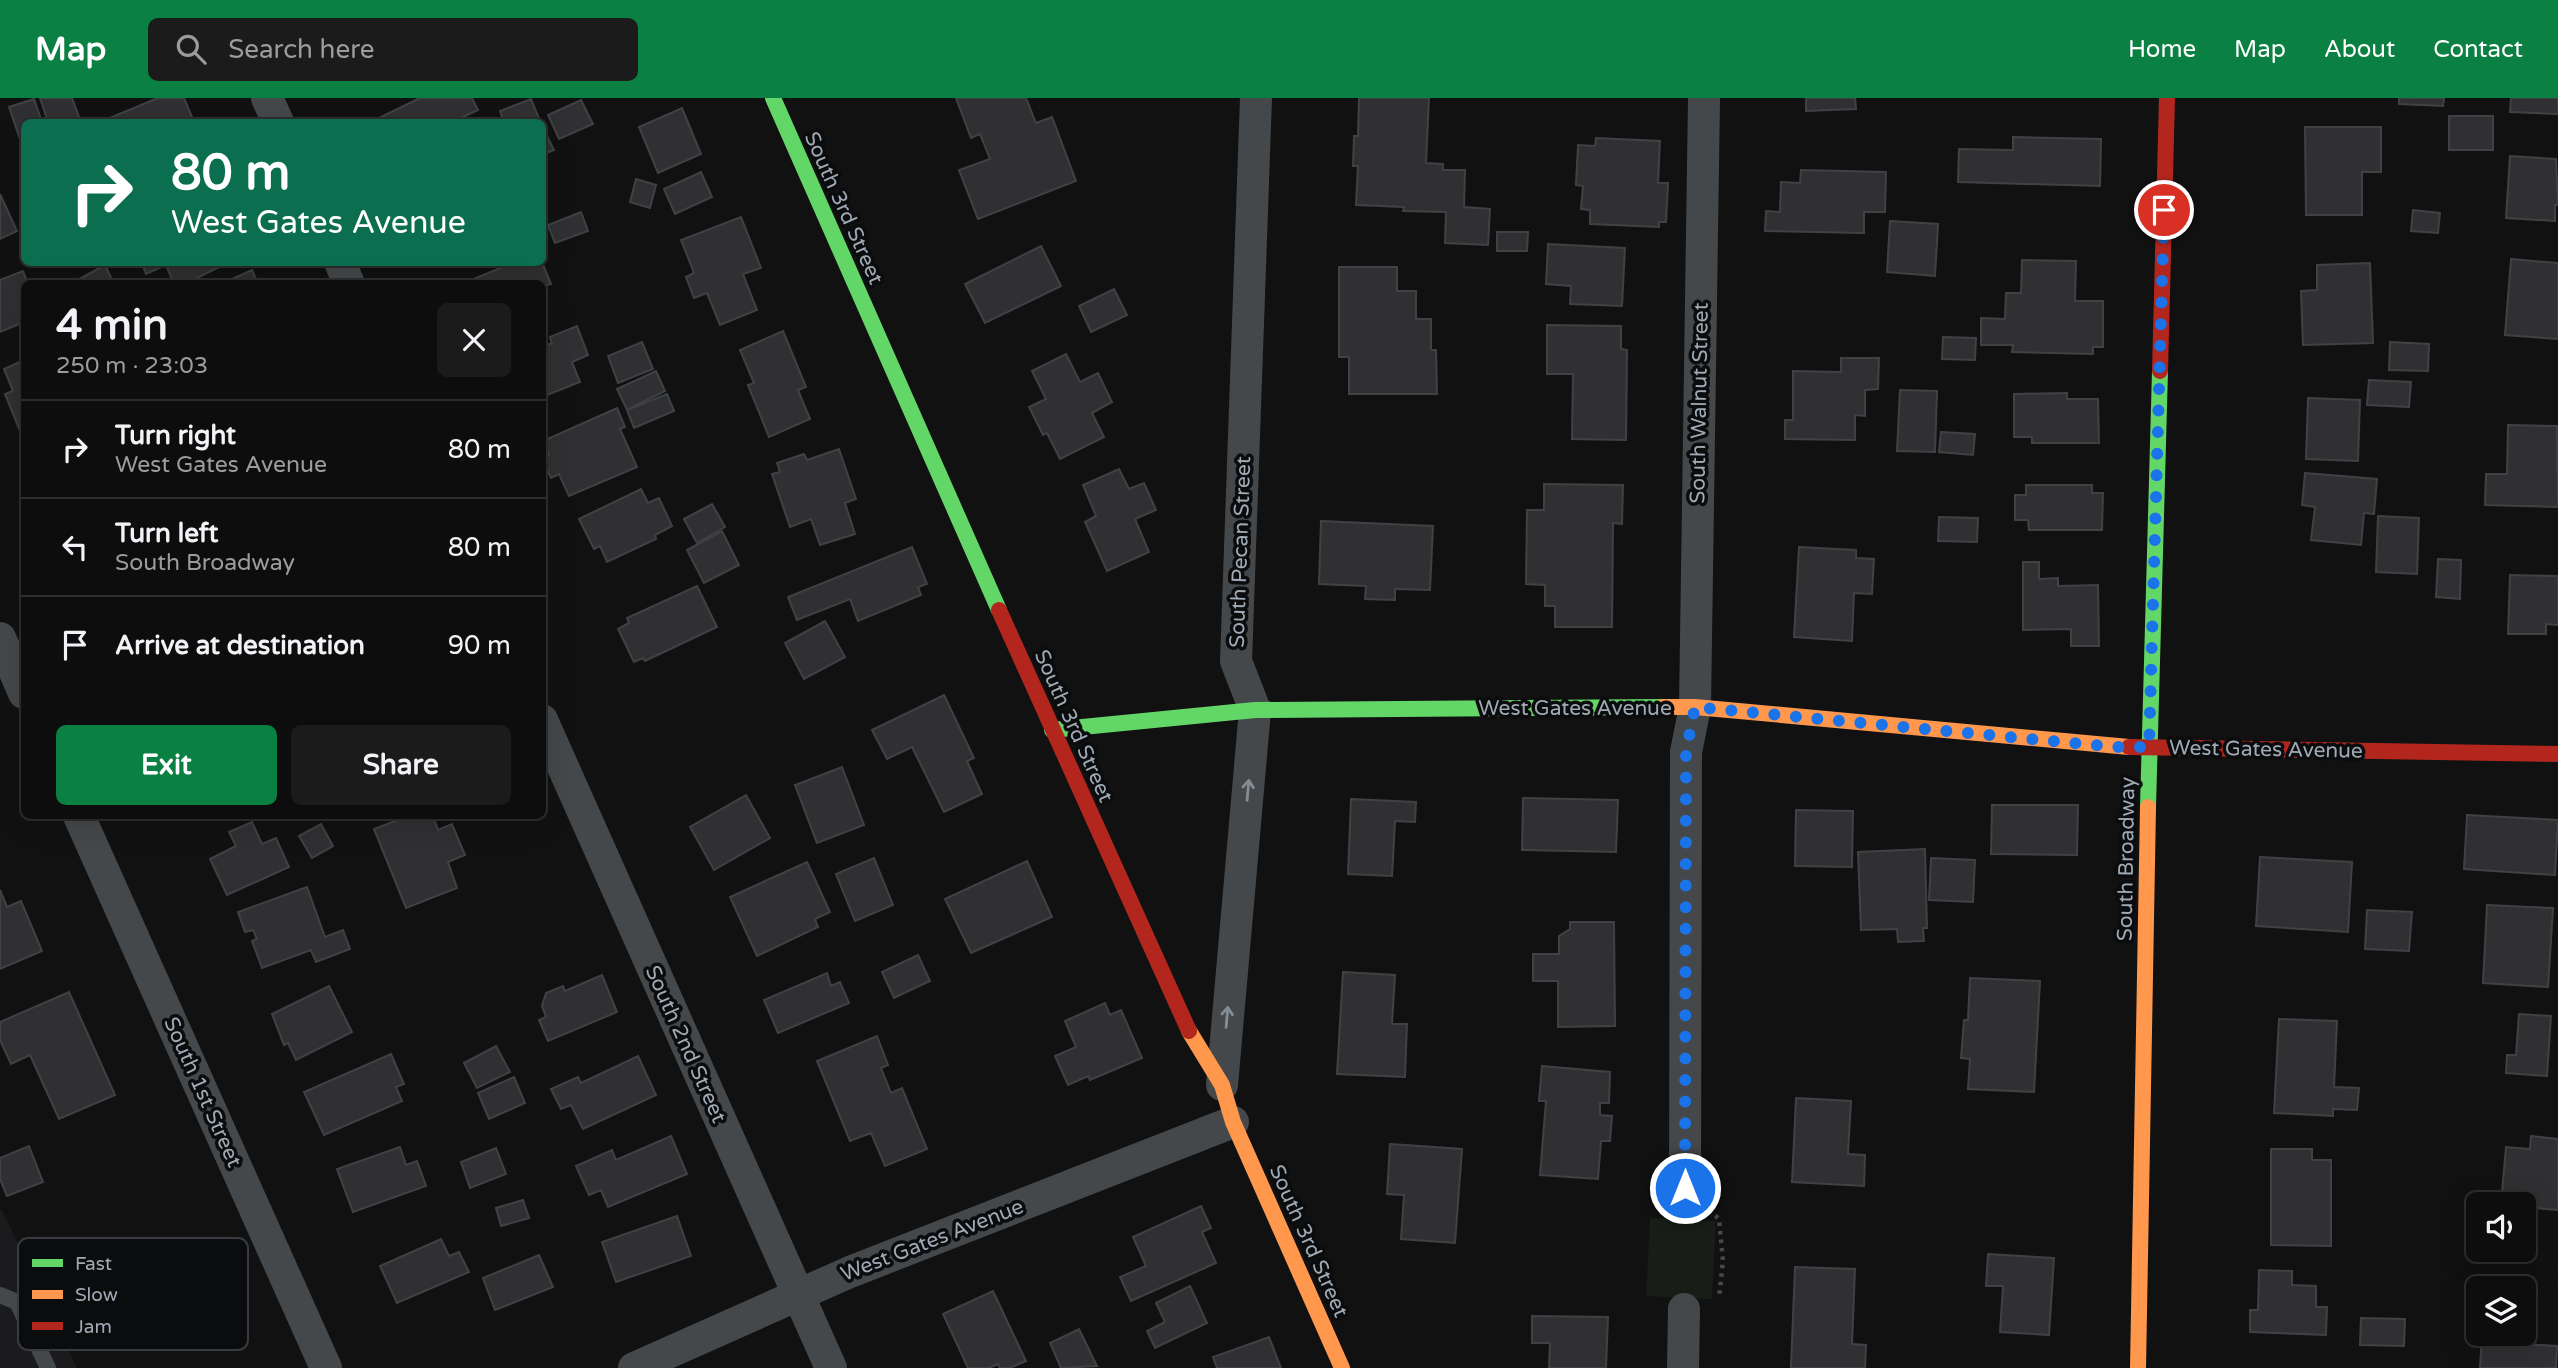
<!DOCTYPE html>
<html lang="en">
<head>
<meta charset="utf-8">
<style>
	body { margin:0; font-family:"Varela Round",sans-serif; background:#1b1b1b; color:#f1f3f6; height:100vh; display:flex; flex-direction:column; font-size:26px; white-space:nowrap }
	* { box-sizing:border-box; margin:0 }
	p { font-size:23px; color:#9a9c9d }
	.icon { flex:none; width:38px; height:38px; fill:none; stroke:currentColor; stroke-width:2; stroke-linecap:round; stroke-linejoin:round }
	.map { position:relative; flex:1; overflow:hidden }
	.sheet { position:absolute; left:21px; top:182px; width:525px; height:539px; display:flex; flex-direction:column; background:#0d0d0d; border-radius:10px; box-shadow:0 7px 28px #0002,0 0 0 2px #2d2d2e }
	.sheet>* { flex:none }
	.top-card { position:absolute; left:21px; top:21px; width:525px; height:147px; border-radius:10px; box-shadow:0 7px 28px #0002,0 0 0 2px #2d2d2e; background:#0b6e4f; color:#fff; overflow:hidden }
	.buttons { position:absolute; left:2466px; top:1094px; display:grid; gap:14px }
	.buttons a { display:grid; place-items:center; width:70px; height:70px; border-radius:10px; background:#0d0d0d; box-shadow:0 7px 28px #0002,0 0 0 2px #2d2d2e; font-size:35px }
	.pin { position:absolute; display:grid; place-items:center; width:60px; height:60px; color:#fff; margin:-30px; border:4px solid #fff; border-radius:50%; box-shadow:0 2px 7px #0007 }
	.me { position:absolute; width:77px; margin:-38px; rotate:0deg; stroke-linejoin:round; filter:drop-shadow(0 0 5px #0008) }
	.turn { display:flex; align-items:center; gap:24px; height:147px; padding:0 35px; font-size:32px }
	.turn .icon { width:91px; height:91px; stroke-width:2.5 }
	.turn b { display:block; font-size:49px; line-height:60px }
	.round { display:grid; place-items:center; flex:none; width:74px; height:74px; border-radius:10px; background:#1b1b1b }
	.headline { display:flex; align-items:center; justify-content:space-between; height:119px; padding:0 35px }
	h1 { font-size:42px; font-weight:700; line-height:52px }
	.button { display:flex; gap:14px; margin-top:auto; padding:14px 35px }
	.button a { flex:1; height:80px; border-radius:10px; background:#0b8043; color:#fff; font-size:28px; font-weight:700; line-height:80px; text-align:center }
	.button a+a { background:#1b1b1b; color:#f1f3f6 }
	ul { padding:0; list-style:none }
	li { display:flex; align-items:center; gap:21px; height:98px; padding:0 35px; border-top:2px solid #2d2d2e }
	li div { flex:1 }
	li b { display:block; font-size:26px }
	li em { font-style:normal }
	header { display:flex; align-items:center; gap:42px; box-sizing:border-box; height:98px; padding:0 35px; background:#0b8043; color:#fff }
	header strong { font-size:33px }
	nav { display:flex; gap:38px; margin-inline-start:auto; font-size:24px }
	.search { width:490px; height:63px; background:#1b1b1b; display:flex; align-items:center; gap:18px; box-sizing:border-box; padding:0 24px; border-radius:10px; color:#9a9c9d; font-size:26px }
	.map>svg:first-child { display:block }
</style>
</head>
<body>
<header>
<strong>Map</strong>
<div class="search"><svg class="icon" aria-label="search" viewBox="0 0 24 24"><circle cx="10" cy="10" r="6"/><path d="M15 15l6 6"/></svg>Search here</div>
<nav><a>Home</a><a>Map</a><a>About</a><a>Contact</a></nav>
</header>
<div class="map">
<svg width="2558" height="1270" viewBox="0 0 2558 1270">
	<rect width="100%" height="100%" fill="#111"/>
	<path fill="#1b1b1d" d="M2 1112 77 1270H0V1113Z"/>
	<path fill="#181e17" d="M1650 1120 1716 1123 1712 1201 1646 1198Z"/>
	<g fill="#303032" stroke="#3f4245" stroke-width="2">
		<path d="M40 0H72L79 19 64 24H48Z"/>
		<path d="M158 0H184L194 24H100Z"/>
		<path d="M420 0H472L478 12 463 19 466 24H384L381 19Z"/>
		<path d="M956 0H1026L1036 25 1052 19 1076 83 978 121 959 72 990 61 980 36 971 40Z"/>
		<path d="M1359 0H1429L1426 65 1443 66V72H1465L1464 109 1490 111 1488 147 1445 145 1446 114 1403 113 1404 109 1356 107 1358 68H1353L1354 38H1358Z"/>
		<path d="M1806 0H1855L1856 11 1806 13Z"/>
		<path d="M2399 0H2444L2443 8 2399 6Z"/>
		<path d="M2511 0H2558V16L2510 14Z"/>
		<path d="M34 1 42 24H24V46L22 47 9 9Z"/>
		<path d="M531 1 540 23 504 24 500 13Z"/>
		<path d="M581 2 593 26 559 41 548 17Z"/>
		<path d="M682 10 701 56 658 75 639 29Z"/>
		<rect x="2449" y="18" width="44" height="34"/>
		<path d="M542 28 554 52 542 57Z"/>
		<path d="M2305 29H2381V74H2362V117H2306Z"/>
		<path d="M2013 39 2101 41 2100 88 1958 84 1959 51 2013 52Z"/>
		<path d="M1596 40 1660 43 1658 85H1668L1666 124H1659V129L1590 126V112L1581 111 1583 88 1576 87 1578 47 1595 48Z"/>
		<path d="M2510 58 2556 61 2558 107H2555V123L2506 120Z"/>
		<path d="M1801 72 1886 74 1885 114H1864V135L1765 133 1766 113 1780 114 1781 84 1800 85Z"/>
		<path d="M701 74 712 99 675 116 664 91Z"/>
		<path d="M636 81 656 87 650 110 630 104Z"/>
		<path d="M0 96 17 133 0 141Z"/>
		<path d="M2413 112 2440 115 2438 135 2411 133Z"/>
		<path d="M581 114 588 133 555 145 548 127Z"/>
		<path d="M741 119 761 170 743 176 757 212 720 227 707 195 694 200 686 179 694 175 681 142Z"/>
		<path d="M1890 123 1938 126 1935 178 1887 174Z"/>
		<path d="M1497 134H1528L1527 153H1497Z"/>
		<path d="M1548 146 1625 150 1622 208 1570 206 1571 188 1546 186Z"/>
		<path d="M1041 148 1061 188 985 225 965 186Z"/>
		<path d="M2511 161 2558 165V241L2505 237Z"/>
		<path d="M2022 162 2076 163 2075 203H2103V249H2093V256L2012 254 2013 247H1981V220L2005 221 2006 195H2021Z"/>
		<path d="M141 164H229L185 186H174L166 167 146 176Z"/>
		<path d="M515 164H542L551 186 542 189V186H467L466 184Z"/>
		<path d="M2370 165 2373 245 2303 247 2301 193 2317 192V167Z"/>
		<path d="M105 167 114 186H75L74 184Z"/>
		<path d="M1339 169H1397V193H1416V221H1431V252H1436L1437 296H1349V259H1339Z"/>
		<path d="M252 172 258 186H221Z"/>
		<path d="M23 173 28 186H24V224L0 234V182Z"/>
		<path d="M1114 191 1127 217 1091 234 1079 208Z"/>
		<path d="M1547 227 1621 228V251L1627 252 1626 342 1572 341 1573 276H1547Z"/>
		<path d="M577 228 588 257 572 264 580 284 542 299V249L552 245 550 239Z"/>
		<path d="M783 233 806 289 798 292 810 321 769 339 748 287 754 285 740 252Z"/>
		<path d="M1943 239 1976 240 1975 262 1942 261Z"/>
		<path d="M642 244 653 271 618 285 608 258Z"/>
		<path d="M2390 244 2429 246 2428 273 2389 272Z"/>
		<path d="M1066 256 1080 284 1098 275 1112 304 1092 315 1104 339 1060 361 1047 335 1043 337 1029 309 1046 301 1032 273Z"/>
		<path d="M1841 260H1879L1878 291 1865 292V318L1855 317V342L1785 341V322H1793V273L1841 274Z"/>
		<path d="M24 262V343L5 296 13 293 4 271Z"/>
		<path d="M656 273 665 293 627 312 617 291Z"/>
		<path d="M2369 282 2411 284 2409 309 2367 307Z"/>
		<path d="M1900 292 1937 293 1935 354 1897 353Z"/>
		<path d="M2067 295V301H2098L2099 345H2032V339H2014V296Z"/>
		<path d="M667 296 674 313 634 330 627 312Z"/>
		<path d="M2308 300 2360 302 2358 363 2306 361Z"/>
		<path d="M617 310 625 329 620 331 637 369 569 398 559 376 551 380 542 360 549 356 543 343Z"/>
		<path d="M2508 327 2557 328 2558 409 2485 407 2486 376H2507Z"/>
		<path d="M1941 334 1975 336 1973 357 1939 354Z"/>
		<path d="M839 351 856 401 845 405 855 436 820 447 811 421 790 429 772 376 780 374 777 365 804 356 807 362Z"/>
		<path d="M1119 371 1129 391 1144 385 1156 412 1135 421 1149 454 1107 473 1085 424 1096 418 1083 387Z"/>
		<path d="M2305 375 2377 381 2374 416 2364 415 2361 447 2311 442 2315 409 2302 407Z"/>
		<path d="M1544 386 1623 387 1622 426 1613 425 1612 529H1555V508H1545V487L1526 486 1527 412H1544Z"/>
		<path d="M2026 387H2092V395H2103L2102 432H2029L2028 422H2015V397H2026Z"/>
		<path d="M641 391 648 405 659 400 672 428 655 437 656 441 607 464 600 448 594 451 579 421Z"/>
		<path d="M712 406 725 429 697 445 684 421Z"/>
		<path d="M2378 418 2419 420 2417 476 2376 474Z"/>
		<path d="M1939 419 1978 420 1977 444 1938 443Z"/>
		<path d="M1321 423 1433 428 1430 492 1395 491V502L1365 501 1366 488 1319 486Z"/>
		<path d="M722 433 739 467 704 485 687 452Z"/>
		<path d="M912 449 927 486 918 489 921 497 858 523 850 501 797 522 788 499Z"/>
		<path d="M1799 449 1856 452V460L1874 461 1872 496 1854 495 1852 543 1794 539Z"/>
		<path d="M2438 461 2461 462 2460 501 2436 499Z"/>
		<path d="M2023 464H2039V481L2058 480V488L2098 487 2099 548H2071V531L2023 532Z"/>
		<path d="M2510 477 2558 478V527L2546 526V536H2508Z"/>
		<path d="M697 488 717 529 645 563 643 560 634 564 618 531 629 525 627 520Z"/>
		<path d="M825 523 845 559 804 581 785 545Z"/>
		<path d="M944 597 974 660 967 663 982 696 944 714 912 649 887 661 872 632Z"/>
		<path d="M842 669 864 727 817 745 795 687Z"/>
		<path d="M746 697 770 740 714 772 690 729Z"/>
		<path d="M1523 700 1618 702 1616 754 1522 752Z"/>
		<path d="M1351 701 1416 704 1415 724 1395 723 1392 778 1348 776Z"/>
		<path d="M1992 707H2078L2077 757 1991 756Z"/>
		<path d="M1796 712 1853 713 1852 769 1795 768Z"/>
		<path d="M2467 717 2558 722 2555 777 2464 771Z"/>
		<path d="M408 718H433L438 732 452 726 465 757 448 764 457 790 406 810 374 731Z"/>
		<path d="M252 724 262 746 276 740 289 769 227 797 210 761 236 748 229 734Z"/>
		<path d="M321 726 333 748 312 760 299 738Z"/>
		<path d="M1925 751 1927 830H1923L1924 843 1898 844 1897 831 1861 832 1858 754Z"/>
		<path d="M2260 759 2352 764 2348 834 2256 828Z"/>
		<path d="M874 760 893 807 855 823 836 776Z"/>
		<path d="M1931 760 1975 762 1973 804 1929 802Z"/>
		<path d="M1027 763 1052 819 971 855 945 801Z"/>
		<path d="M807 764 830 814 815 821 818 829 757 858 730 799Z"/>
		<path d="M307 789 325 839 343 832 350 851 316 864 311 852 262 870 252 843 257 841 253 832 245 834 238 814Z"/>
		<path d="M0 792 7 809 21 803 42 853 0 871Z"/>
		<path d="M2487 807 2553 810 2548 889 2483 885Z"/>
		<path d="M2367 812 2412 814 2409 853 2365 851Z"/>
		<path d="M1570 824H1614L1615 928 1558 929V883H1533V856H1559V838L1570 831Z"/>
		<path d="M918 857 930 883 894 900 882 874Z"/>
		<path d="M1343 874 1395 877 1392 926H1407L1405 979 1337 976Z"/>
		<path d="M827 875 831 888 840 884 849 905 778 935 764 902Z"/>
		<path d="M602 877 617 914 548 943 539 922 546 919 542 908 546 895 563 888 565 893Z"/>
		<path d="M1970 880 2040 883 2034 994 1968 991 1970 961 1961 960 1964 922H1968Z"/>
		<path d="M329 888 352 934 296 962 288 945 284 947 272 916Z"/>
		<path d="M69 894 115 997 59 1021 30 957 11 966 0 942V924Z"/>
		<path d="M1105 905 1110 917 1121 912 1142 960 1090 982 1088 978 1068 987 1055 958 1076 949 1065 923Z"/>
		<path d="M2519 916 2551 918 2547 978 2506 975 2507 957H2516Z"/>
		<path d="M2279 921 2337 923 2334 989 2359 990 2357 1012 2333 1011V1018L2274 1015Z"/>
		<path d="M877 938 888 967 881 970 891 995 902 990 927 1051 885 1068 871 1035 850 1043 817 963Z"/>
		<path d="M496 948 510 974 477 990 464 965Z"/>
		<path d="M391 956 404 986 396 989 402 1003 324 1037 304 994Z"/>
		<path d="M638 958 656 997 583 1031 571 1007 561 1011 551 991 578 979 581 985Z"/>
		<path d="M1542 968 1610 974 1609 1005H1600V1017L1612 1018 1610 1043H1601L1598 1081 1540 1077 1546 1003H1539Z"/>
		<path d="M514 979 525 1005 489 1021 478 995Z"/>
		<path d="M1796 1000 1851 1003 1848 1056 1865 1057 1864 1088 1792 1084Z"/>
		<path d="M671 1038 687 1076 608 1109 601 1092 589 1097 576 1068 612 1052 616 1062Z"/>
		<path d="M2531 1038 2558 1041V1112L2524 1109V1106H2501L2506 1049 2530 1051Z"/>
		<path d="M1390 1046 1462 1051 1455 1145 1401 1141 1404 1097 1387 1096Z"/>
		<path d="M29 1048 43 1084 7 1098 0 1081V1060Z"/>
		<path d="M400 1049 406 1067 417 1063 426 1088 353 1114 337 1071Z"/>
		<path d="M496 1050 506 1076 470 1090 461 1064Z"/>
		<path d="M2271 1051H2312V1062H2331V1148L2271 1147Z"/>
		<path d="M523 1102 529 1120 501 1128 496 1110Z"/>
		<path d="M1201 1108 1211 1130 1202 1134 1216 1165 1131 1203 1120 1179 1146 1168 1133 1139Z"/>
		<path d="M677 1118 691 1158 616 1184 602 1144Z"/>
		<path d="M196 1140 219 1192 138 1228 115 1177Z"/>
		<path d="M441 1141 449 1158 459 1154 469 1174 397 1205 380 1168Z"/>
		<path d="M1988 1156 2054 1160 2049 1237 2000 1234 2003 1188H1986Z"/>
		<path d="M539 1157 553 1189 495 1212 483 1180Z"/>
		<path d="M1795 1169 1855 1171 1852 1246 1866 1247 1865 1270H1791Z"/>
		<path d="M2259 1172 2292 1173V1187L2316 1188V1209H2327L2326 1237 2250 1234V1212H2258Z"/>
		<path d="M1190 1188 1207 1225 1155 1250 1147 1233 1165 1224 1156 1205Z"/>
		<path d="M993 1193 1026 1263 1010 1270H1000L998 1266 989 1270H968L943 1216Z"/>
		<path d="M1532 1218 1608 1219 1606 1270H1549L1550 1245H1532Z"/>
		<path d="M2361 1220 2405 1221 2404 1248 2360 1247Z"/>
		<path d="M1079 1231 1097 1268 1061 1270 1050 1245Z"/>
		<path d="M2482 1236H2520L2519 1246 2557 1248 2556 1270H2480Z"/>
		<path d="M1269 1239 1281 1270H1217L1213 1259Z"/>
	</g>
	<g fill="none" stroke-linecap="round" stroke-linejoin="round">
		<path stroke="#46484c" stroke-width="4.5" stroke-dasharray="3.5 5" stroke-linecap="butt" d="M1709 1112 1719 1121 1723 1163 1719 1200"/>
		<path stroke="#45484a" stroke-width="16" d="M0 1197 17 1204 48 1270"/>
		<g stroke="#45484a" stroke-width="32">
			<path d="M267 0 278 24"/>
			<path d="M340 164 349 186"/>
			<path d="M0 540 24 595"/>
			<path d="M542 622 831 1270"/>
			<path d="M79 718 326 1270"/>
			<path d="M1222 987 1255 612 1236 563 1256 0"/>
			<path d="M1685 1090 1686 654 1695 609 1704 0"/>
			<path d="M634 1270 850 1174 1233 1024"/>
			<path d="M1683 1270 1684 1211"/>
		</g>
		<g stroke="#63d668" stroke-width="16">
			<path d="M773 0 999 512"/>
			<path d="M1052 632 1255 612 1663 609"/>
			<path d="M2148 709 2160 273"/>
		</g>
		<g stroke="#ff974d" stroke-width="16">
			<path d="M1663 609H1695L2129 649"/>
			<path d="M1189 933 1222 987 1233 1024 1342 1270"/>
			<path d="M2138 1270 2148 709"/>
		</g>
		<g stroke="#b3261e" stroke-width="16">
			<path d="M2160 273 2167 0"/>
			<path d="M999 512 1189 933"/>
			<path d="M2129 649 2558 656"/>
		</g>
	</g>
	<defs><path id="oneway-shaft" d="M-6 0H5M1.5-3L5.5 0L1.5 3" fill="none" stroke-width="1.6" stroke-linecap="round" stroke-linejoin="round" transform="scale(1.75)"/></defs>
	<g stroke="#858d94">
		<use href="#oneway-shaft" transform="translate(1248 692) rotate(-85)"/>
		<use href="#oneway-shaft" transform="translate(1227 919) rotate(-85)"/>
	</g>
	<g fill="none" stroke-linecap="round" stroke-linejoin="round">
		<path stroke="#1a73e8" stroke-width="12" stroke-dasharray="0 21.6" d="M1685 1090 1686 654 1695 609 2114 649H2149L2164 112"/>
	</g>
	<g text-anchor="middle" stroke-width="7" stroke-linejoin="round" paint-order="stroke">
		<g font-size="21" fill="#a0aab4" stroke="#0b0c0d">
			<text transform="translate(844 110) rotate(66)" y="7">South 3rd Street</text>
			<text transform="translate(1699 305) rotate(-89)" y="7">South Walnut Street</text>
			<text transform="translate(1240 454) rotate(-88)" y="7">South Pecan Street</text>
			<text x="1575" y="617">West Gates Avenue</text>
			<text transform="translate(1074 628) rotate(66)" y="7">South 3rd Street</text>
			<text transform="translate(2266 651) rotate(1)" y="7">West Gates Avenue</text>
			<text transform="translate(2126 761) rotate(-89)" y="7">South Broadway</text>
			<text transform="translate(686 946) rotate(66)" y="7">South 2nd Street</text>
			<text transform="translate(203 994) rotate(66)" y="7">South 1st Street</text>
			<text transform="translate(932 1142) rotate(-21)" y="7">West Gates Avenue</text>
			<text transform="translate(1309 1143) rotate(66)" y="7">South 3rd Street</text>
		</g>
	</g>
	<rect x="18" y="1140" width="230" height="112" rx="10" fill="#0b0c0d" stroke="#383b3f" stroke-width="2"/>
	<rect x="32" y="1161" width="31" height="8" fill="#63d668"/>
	<rect x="32" y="1192" width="31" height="9" fill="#ff974d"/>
	<rect x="32" y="1224" width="31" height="8" fill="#b3261e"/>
	<g font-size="19" fill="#a0aab4">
		<text x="75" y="1172">Fast</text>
		<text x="75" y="1203">Slow</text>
		<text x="75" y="1235">Jam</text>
	</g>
</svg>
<div class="buttons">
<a><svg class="icon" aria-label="sound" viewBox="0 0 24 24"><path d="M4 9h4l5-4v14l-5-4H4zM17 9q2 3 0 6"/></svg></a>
<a><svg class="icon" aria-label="layers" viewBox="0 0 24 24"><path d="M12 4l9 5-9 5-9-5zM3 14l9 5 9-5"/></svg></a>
</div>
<div class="pin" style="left:2164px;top:112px;background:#d93025"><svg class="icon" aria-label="arrive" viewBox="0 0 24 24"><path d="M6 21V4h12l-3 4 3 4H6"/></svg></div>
<svg class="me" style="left:1685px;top:1090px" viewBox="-20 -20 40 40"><circle r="17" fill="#1a73e8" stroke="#fff" stroke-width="3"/><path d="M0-11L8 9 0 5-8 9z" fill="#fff"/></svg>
<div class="top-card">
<div class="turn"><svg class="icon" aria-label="right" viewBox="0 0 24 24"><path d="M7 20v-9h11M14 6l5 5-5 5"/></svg><div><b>80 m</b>West Gates Avenue</div></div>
</div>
<section class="sheet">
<div class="headline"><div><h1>4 min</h1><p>250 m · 23:03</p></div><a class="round"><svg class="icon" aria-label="close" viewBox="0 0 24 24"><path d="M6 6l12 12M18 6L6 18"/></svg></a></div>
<ul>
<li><svg class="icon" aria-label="right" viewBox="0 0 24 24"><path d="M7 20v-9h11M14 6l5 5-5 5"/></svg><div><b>Turn right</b><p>West Gates Avenue</p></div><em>80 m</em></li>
<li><svg class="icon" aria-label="left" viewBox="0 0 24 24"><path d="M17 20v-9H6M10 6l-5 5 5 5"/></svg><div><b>Turn left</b><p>South Broadway</p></div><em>80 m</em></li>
<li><svg class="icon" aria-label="arrive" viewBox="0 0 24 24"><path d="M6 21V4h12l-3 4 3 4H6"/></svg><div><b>Arrive at destination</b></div><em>90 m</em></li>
</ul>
<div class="button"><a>Exit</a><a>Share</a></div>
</section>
</div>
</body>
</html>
